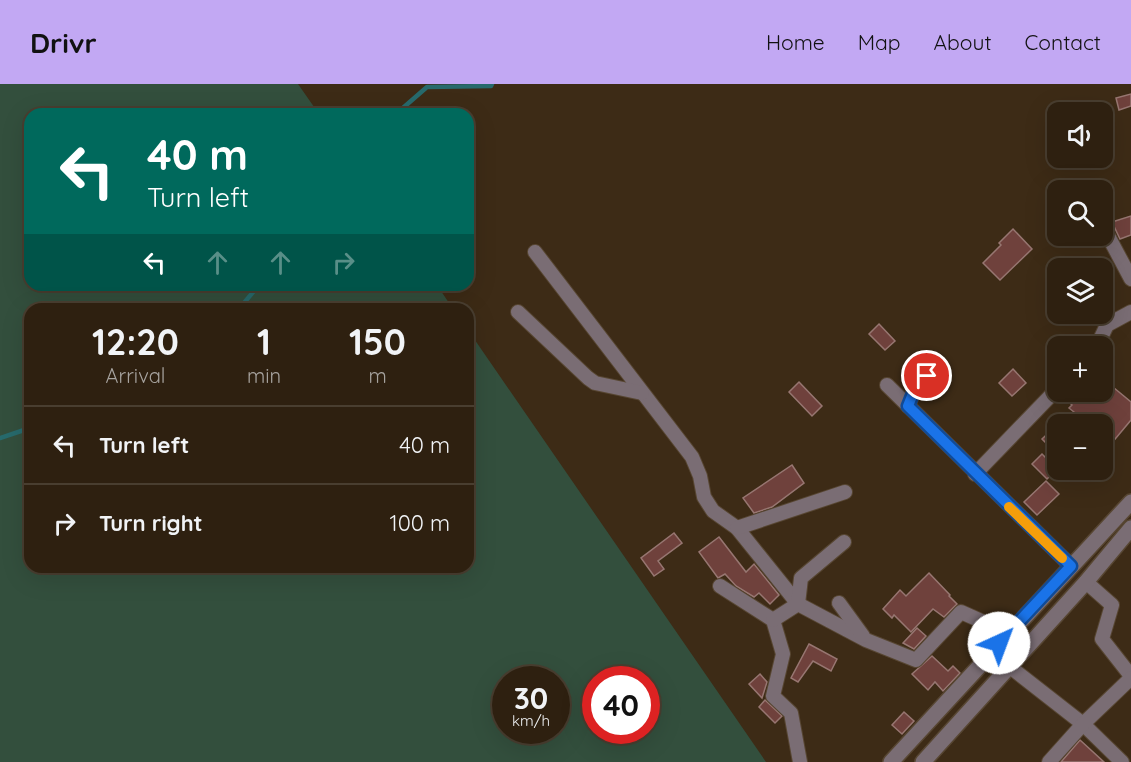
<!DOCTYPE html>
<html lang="en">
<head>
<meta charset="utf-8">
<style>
	body { margin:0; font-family:Quicksand,sans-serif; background:#3a2d1e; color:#f1f3f6; height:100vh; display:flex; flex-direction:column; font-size:22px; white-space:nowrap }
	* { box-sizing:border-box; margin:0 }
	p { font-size:20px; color:#a7a39f }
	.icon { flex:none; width:33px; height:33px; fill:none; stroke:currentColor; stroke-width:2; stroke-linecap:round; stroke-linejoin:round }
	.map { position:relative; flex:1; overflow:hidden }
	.drawer { position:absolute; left:24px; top:219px; width:450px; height:270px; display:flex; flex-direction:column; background:#2e2010; border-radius:18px; box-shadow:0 6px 24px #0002,0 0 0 2px #493e30 }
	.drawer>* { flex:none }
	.top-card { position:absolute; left:24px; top:24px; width:450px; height:183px; border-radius:18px; box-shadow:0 6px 24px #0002,0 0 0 2px #493e30; background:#00695c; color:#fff; overflow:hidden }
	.buttons { position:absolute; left:1047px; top:18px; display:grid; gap:12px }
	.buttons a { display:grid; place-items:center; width:66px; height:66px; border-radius:12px; background:#2e2010; box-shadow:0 6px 24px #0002,0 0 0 2px #493e30; font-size:30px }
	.speed { position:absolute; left:492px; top:582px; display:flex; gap:12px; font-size:30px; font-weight:700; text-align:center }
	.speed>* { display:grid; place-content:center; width:78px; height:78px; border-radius:50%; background:#2e2010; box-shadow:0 6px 24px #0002,0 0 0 2px #493e30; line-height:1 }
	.speed small { font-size:15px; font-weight:400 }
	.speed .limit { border:9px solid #d22; background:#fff; color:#111 }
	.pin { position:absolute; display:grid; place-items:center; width:51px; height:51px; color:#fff; margin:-26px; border:3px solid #fff; border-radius:50%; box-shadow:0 2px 6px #0007 }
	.me { position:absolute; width:66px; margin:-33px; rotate:43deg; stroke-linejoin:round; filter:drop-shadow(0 0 4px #0008) }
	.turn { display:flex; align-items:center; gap:21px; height:126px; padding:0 24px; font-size:27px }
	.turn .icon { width:78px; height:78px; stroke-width:2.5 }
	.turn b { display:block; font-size:42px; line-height:51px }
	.lanes { display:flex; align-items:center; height:57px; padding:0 24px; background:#0003; justify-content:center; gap:30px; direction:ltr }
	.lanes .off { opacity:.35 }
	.eta { display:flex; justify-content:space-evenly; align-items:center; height:102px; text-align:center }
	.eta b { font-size:36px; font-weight:800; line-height:42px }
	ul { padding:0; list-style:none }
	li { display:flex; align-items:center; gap:18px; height:78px; padding:0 24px; border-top:2px solid #493e30 }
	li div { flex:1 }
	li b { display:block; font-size:22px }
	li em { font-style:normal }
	header { display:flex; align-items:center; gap:36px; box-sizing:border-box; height:84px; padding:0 30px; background:#c2a8f3; color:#111 }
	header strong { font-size:28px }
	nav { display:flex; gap:33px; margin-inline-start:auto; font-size:21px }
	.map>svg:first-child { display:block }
</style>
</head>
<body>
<header>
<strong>Drivr</strong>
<nav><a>Home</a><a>Map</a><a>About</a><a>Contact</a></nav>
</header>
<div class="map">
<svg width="1131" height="678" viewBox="0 0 1131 678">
	<rect width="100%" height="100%" fill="#3d2b16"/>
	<path fill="#334f3d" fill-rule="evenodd" d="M0 0H298L319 30H30V201H437L453 225H30V483H468V246L766 678H0ZM506 596H556V646H506ZM596 596H646V646H596Z"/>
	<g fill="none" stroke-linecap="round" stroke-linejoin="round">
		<g stroke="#276a6c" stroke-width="4.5">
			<path d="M396 30 427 3 491 2 492 0"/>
			<path d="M239 225 259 201"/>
			<path d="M0 354 30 344"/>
		</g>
	</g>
	<g fill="#6f413c" stroke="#977671" stroke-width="1.5">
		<path d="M1131 10V22L1119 26 1116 14Z"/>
		<path d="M1131 132V151L1120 155 1112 138Z"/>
		<path d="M1013 145 1032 165 1000 196 983 179 1001 161 999 159Z"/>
		<path d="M879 240 895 257 885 266 869 250Z"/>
		<path d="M1013 285 1026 299 1012 312 999 299Z"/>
		<path d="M1102 294 1131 318V336L1111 360 1102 352V340H1089L1069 324 1072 321 1063 312 1066 308H1102Z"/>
		<path d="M799 298 822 322 812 332 789 308Z"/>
		<path d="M1058 340V371L1042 355Z"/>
		<path d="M1042 370 1057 385 1047 395 1032 380Z"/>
		<path d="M792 381 804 399 772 423 754 429 743 414Z"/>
		<path d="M1046 397 1059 410 1037 431 1024 418Z"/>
		<path d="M674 449 682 459 658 477 664 485 654 492 641 474Z"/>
		<path d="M719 453 746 488 754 480 779 511 770 520 759 509 754 513 736 502 725 490 718 494 699 468Z"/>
		<path d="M929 489 950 511 949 512 957 520 944 533 933 525 911 548 894 531 892 534 883 525 900 506 906 512Z"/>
		<path d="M917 544 926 552 914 565 903 559Z"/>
		<path d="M809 560 837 575 831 587 813 577 798 598 791 594Z"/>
		<path d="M932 572 948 587 953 582 960 589 943 607 935 598 928 606 912 590Z"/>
		<path d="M760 590 767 598 762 614 749 600Z"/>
		<path d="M765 616 782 632 775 639 759 623Z"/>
		<path d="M904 628 914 637 902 650 892 641Z"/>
		<path d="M1080 656 1104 678H1061Z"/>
	</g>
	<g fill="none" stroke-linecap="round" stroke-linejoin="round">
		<defs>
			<g id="minor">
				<path d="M1106 148 1131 195"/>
				<path d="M535 168 692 373 700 392 704 413 713 427 737 444 798 520 866 556 916 576 961 528 1008 549"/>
				<path d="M518 228 588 294 595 299 642 309"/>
				<path d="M1097 262 1107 241 1131 228"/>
				<path d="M887 301 1071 482"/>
				<path d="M908 322 916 302 937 283"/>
				<path d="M975 390 1058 304"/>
				<path d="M737 444 845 408"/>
				<path d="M1086 498 1112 521 1102 555 1131 592"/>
				<path d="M720 502 773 536 783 570 773 612 791 629 800 678"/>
				<path d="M839 519 863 552"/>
				<path d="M773 536 798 520 801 494 844 458"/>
				<path d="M991 568 1083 640 1122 678"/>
				<path d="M1049 678 1083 640 1131 594"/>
			</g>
			<g id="tertiary">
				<path d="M891 678 1131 418"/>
				<path d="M923 678 1086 498 1131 444"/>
			</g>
		</defs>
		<use href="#minor" stroke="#574632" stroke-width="16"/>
		<use href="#tertiary" stroke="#574632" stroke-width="18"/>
		<use href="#minor" stroke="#7a6d74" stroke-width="14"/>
		<use href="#tertiary" stroke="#7a6d74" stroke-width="15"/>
	</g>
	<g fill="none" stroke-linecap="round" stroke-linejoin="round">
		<defs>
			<path id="route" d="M927 292 916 302 908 322 1071 482 999 559"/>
		</defs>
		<use href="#route" stroke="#114b97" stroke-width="15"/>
		<use href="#route" stroke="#1a73e8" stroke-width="10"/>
		<path stroke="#f59e0b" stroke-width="10" d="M1009 423 1062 474"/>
	</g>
</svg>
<div class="buttons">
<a><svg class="icon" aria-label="sound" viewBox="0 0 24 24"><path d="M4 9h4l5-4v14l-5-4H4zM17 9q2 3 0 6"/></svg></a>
<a><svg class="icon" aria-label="search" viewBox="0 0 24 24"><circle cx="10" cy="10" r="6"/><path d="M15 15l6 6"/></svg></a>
<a><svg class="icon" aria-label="layers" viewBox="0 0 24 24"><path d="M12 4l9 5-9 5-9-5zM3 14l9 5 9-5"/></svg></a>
<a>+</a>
<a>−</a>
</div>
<div class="speed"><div>30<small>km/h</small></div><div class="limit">40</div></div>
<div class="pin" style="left:927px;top:292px;background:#d93025"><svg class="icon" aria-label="arrive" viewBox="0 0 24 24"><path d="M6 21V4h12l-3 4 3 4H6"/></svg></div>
<svg class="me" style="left:999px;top:559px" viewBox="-20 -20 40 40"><circle r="19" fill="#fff"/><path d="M0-13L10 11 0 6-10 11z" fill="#1a73e8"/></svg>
<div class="top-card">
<div class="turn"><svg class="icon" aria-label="left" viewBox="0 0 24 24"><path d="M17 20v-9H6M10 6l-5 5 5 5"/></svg><div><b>40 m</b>Turn left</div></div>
<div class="lanes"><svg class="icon" aria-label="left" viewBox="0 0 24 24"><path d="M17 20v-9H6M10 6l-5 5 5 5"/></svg><svg class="icon off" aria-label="ahead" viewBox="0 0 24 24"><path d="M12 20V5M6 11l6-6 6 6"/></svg><svg class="icon off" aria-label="ahead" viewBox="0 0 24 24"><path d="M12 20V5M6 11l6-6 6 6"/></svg><svg class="icon off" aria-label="right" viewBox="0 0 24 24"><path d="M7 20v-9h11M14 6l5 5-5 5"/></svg></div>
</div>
<section class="drawer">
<div class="eta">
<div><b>12:20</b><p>Arrival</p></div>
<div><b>1</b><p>min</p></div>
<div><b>150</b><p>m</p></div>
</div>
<ul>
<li><svg class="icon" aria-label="left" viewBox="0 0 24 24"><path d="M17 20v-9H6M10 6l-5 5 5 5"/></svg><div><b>Turn left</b></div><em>40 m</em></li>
<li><svg class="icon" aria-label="right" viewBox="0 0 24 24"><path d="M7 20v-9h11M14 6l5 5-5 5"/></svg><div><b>Turn right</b></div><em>100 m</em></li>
</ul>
</section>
</div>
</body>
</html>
